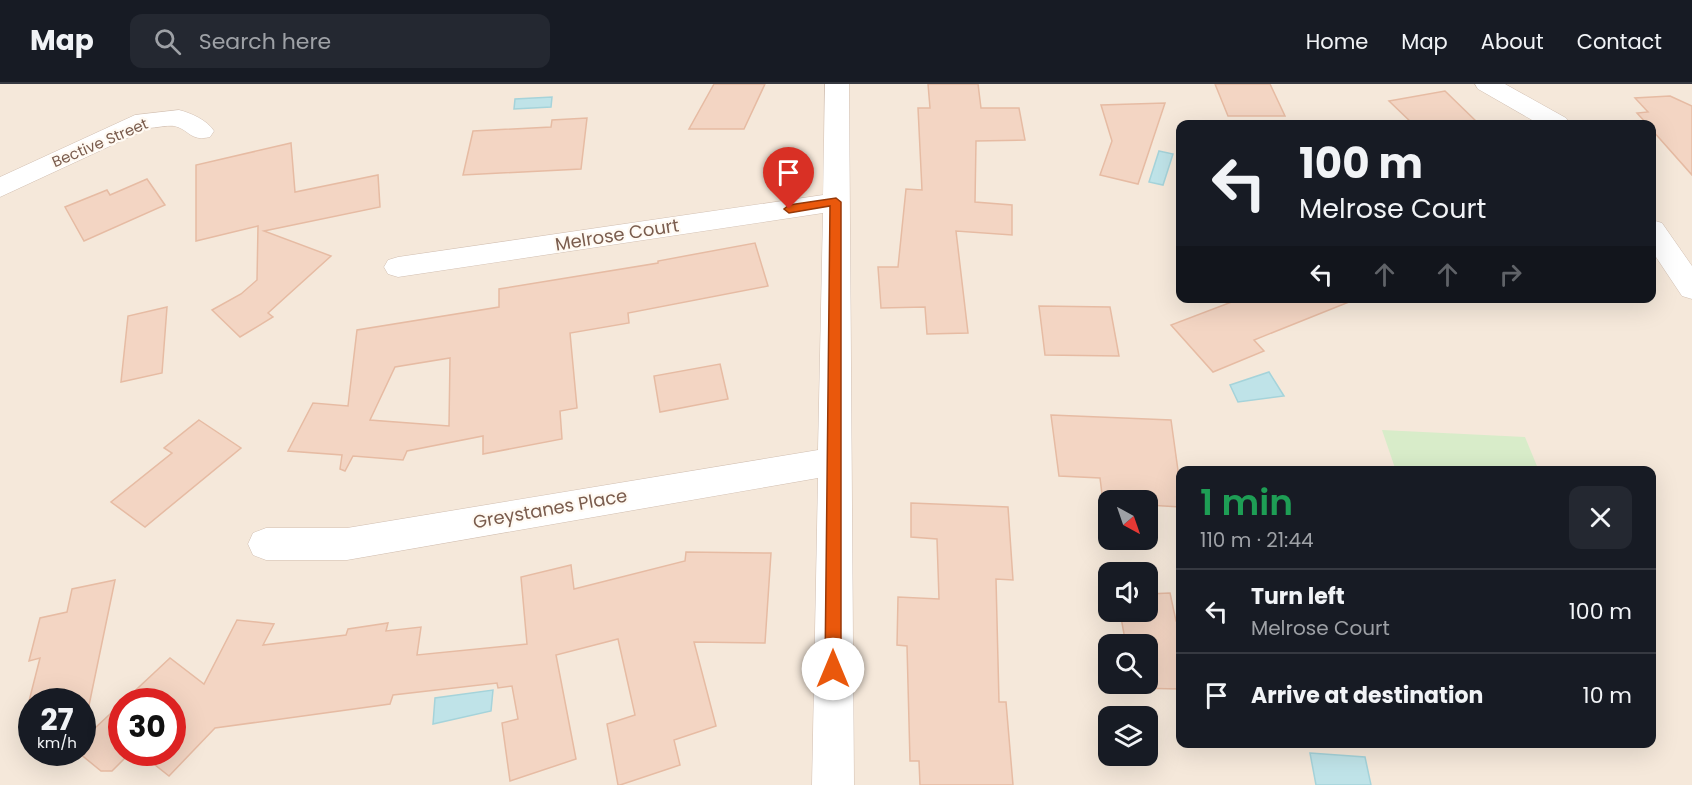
<!DOCTYPE html>
<html lang="en">
<head>
<meta charset="utf-8">
<style>
	body { margin:0; font-family:Poppins,sans-serif; background:#242831; color:#f1f3f6; height:100vh; display:flex; flex-direction:column; font-size:22px; white-space:nowrap }
	* { box-sizing:border-box; margin:0 }
	p { font-size:20px; color:#9ea1a6 }
	.icon { flex:none; width:33px; height:33px; fill:none; stroke:currentColor; stroke-width:2; stroke-linecap:round; stroke-linejoin:round }
	.map { position:relative; flex:1; overflow:hidden }
	.drawer { position:absolute; left:1176px; top:382px; width:480px; height:282px; display:flex; flex-direction:column; background:#171b24; border-radius:12px; box-shadow:0 6px 24px #0002 }
	.drawer>* { flex:none }
	.guide { position:absolute; left:1176px; top:36px; width:480px; height:183px; border-radius:12px; box-shadow:0 6px 24px #0002; background:#171b24; color:#f1f3f6; overflow:hidden }
	.needle { width:39px; rotate:140deg }
	.controls { position:absolute; left:1098px; top:406px; display:grid; gap:12px }
	.controls a { display:grid; place-items:center; width:60px; height:60px; border-radius:12px; background:#171b24; box-shadow:0 6px 24px #0002; font-size:30px }
	.speed { position:absolute; left:18px; top:604px; display:flex; gap:12px; font-size:30px; font-weight:700; text-align:center }
	.speed>* { display:grid; place-content:center; width:78px; height:78px; border-radius:50%; background:#171b24; box-shadow:0 6px 24px #0002; line-height:1 }
	.speed small { font-size:15px; font-weight:400 }
	.speed .limit { border:9px solid #d22; background:#fff; color:#111 }
	.pin { position:absolute; display:grid; place-items:center; width:51px; height:51px; color:#fff; margin:-62px -26px; border-radius:50% 50% 50% 0; rotate:-45deg; box-shadow:0 0 6px #0007 }
	.pin .icon { rotate:45deg }
	.me { position:absolute; width:66px; margin:-33px; rotate:0deg; stroke-linejoin:round; filter:drop-shadow(0 0 4px #0008) }
	.turn { display:flex; align-items:center; gap:21px; height:126px; padding:0 24px; font-size:27px }
	.turn .icon { width:78px; height:78px; stroke-width:2.5 }
	.turn b { display:block; font-size:42px; line-height:51px }
	.lanes { display:flex; align-items:center; height:57px; padding:0 24px; background:#0003; justify-content:center; gap:30px; direction:ltr }
	.lanes .off { opacity:.35 }
	.round { display:grid; place-items:center; flex:none; width:63px; height:63px; border-radius:12px; background:#242831 }
	.headline { display:flex; align-items:center; justify-content:space-between; height:102px; padding:0 24px }
	h1 { font-size:36px; font-weight:600; line-height:45px; color:#1e9e55 }
	ul { padding:0; list-style:none }
	li { display:flex; align-items:center; gap:18px; height:84px; padding:0 24px; border-top:2px solid #363941 }
	li div { flex:1 }
	li b { display:block; font-size:22px }
	li em { font-style:normal }
	header { display:flex; align-items:center; gap:36px; box-sizing:border-box; height:84px; padding:0 30px; background:#171b24; border-bottom:2px solid #363941 }
	header strong { font-size:28px }
	nav { display:flex; gap:33px; margin-inline-start:auto; font-size:21px }
	.search { width:420px; height:54px; background:#242831; display:flex; align-items:center; gap:15px; box-sizing:border-box; padding:0 21px; border-radius:12px; color:#9ea1a6; font-size:22px }
	.map>svg:first-child { display:block }
</style>
</head>
<body>
<header>
<strong>Map</strong>
<div class="search"><svg class="icon" aria-label="search" viewBox="0 0 24 24"><circle cx="10" cy="10" r="6"/><path d="M15 15l6 6"/></svg>Search here</div>
<nav><a>Home</a><a>Map</a><a>About</a><a>Contact</a></nav>
</header>
<div class="map">
<svg width="1692" height="701" viewBox="0 0 1692 701">
	<rect width="100%" height="100%" fill="#fdf6ec"/>
	<path fill="#f5e8da" fill-rule="evenodd" d="M0 0H1692V701H0ZM1180 40H1652V214H1180ZM1180 387H1652V660H1180ZM1108 417H1148V456H1108ZM1108 489H1148V528H1108ZM1108 561H1148V600H1108ZM32 618H82V669H32ZM122 618H172V669H122ZM1108 633H1148V672H1108Z"/>
	<path fill="#d8ecc9" d="M1382 346 1525 353 1539 387H1396Z"/>
	<g fill="#bfe3e8" stroke="#a5d3da" stroke-width="1.5">
		<path d="M552 13 551 23 514 25 515 15Z"/>
		<path d="M1159 67 1173 70 1163 101 1149 98Z"/>
		<path d="M1269 288 1284 312 1238 318 1230 301Z"/>
		<path d="M493 606 491 627 433 640 435 614Z"/>
		<path d="M1310 669 1365 673 1371 701H1316Z"/>
	</g>
	<g fill="#f3d5c3" stroke="#e6bba3" stroke-width="1.5" fill-rule="evenodd">
		<path d="M714 0H765L744 45H689Z"/>
		<path d="M928 0H978L981 24H1019L1025 56 976 57 975 118 1012 121V151L956 147 968 249 927 250 925 223 881 224 878 183H898L906 105 922 106 918 24H930Z"/>
		<path d="M1215 0H1270L1285 32H1228Z"/>
		<path d="M1445 7 1479 40H1413L1389 17Z"/>
		<path d="M1670 12 1692 22V91L1652 46V40H1647L1637 29 1648 28 1635 14Z"/>
		<path d="M1165 19 1138 100 1100 91 1112 57 1101 21Z"/>
		<path d="M587 34 581 85 463 91 473 47 551 43 552 36Z"/>
		<path d="M291 59 295 108 378 91 380 123 264 147 331 172 268 229 273 233 240 253 212 226 241 210 257 196 258 142 196 157V81Z"/>
		<path d="M147 95 165 121 84 157 65 123 107 106 110 111Z"/>
		<path d="M755 159 768 202 628 229 629 239 570 249 577 324 560 327 562 355 483 370V352L407 367 403 376 353 372 345 387 340 385 342 371 288 367 313 319 348 322 357 246 499 223V205L658 179V177ZM450 274 449 342 370 336 395 283Z"/>
		<path d="M1242 214H1354V216L1254 256 1264 267 1213 288 1171 241Z"/>
		<path d="M1039 222 1110 223 1119 272 1045 271Z"/>
		<path d="M167 223 162 289 121 298 128 232Z"/>
		<path d="M720 280 728 315 660 328 654 292Z"/>
		<path d="M1051 331 1171 336 1180 401V423L1148 421V417L1103 418 1100 394 1059 392Z"/>
		<path d="M199 336 241 364 145 443 111 418 172 369 164 364Z"/>
		<path d="M911 419 1008 423 1013 496 996 495 999 618H1006L1013 701H920L919 677H910L907 562 897 561 898 513 939 515 937 455 911 453Z"/>
		<path d="M686 468 771 469 765 559 694 558 716 642 674 656 680 681 620 701H618L607 640 635 631 618 555 556 571 576 675 510 697 502 639 518 635 512 602 498 604 497 599 393 611 390 620 215 644 169 692 154 680 152 669H172V618H123L170 574 204 600 237 536 274 540 263 561 346 551 348 545 388 539 386 547 421 543 417 571 527 560 521 493 571 481 574 505 685 477Z"/>
		<path d="M115 496 82 655V618H32V629L27 625 40 574 29 577 40 534 67 528 72 505Z"/>
		<path d="M1170 509 1176 537H1180V605L1133 604V600H1148V561H1126L1120 528H1148V510Z"/>
		<path d="M122 619V669H130L112 687H101L79 669H82V656Z"/>
	</g>
	<g fill="none" stroke-linecap="round" stroke-linejoin="round">
		<defs>
			<g id="minor">
				<path d="M825 0H849L854 701H812L818 394 347 476H266L253 471 248 460 253 449 266 444H347L818 366 823 129 398 193 388 190 384 183 388 176 398 173 823 111Z"/>
				<path d="M1475 0H1505L1566 34 1570 40H1539L1478 5Z"/>
				<path d="M179 26C191 29 207 36 214 47L210 53C190 58 189 45 174 42 166 41 156 44 149 44L0 113V93L135 31Z"/>
				<path d="M1652 136 1662 139 1692 182V215L1682 212 1652 167Z"/>
			</g>
		</defs>
		<use href="#minor" stroke="#d1beb0" stroke-width="1"/>
		<use href="#minor" fill="#fff" fill-rule="evenodd"/>
	</g>
	<path fill="#ea580c" stroke="#983908" stroke-width="1.5" d="M836 114 841 118V585L839 591 833 593 827 591 825 585 830 122 789 129 784 125 789 121Z"/>
	<g text-anchor="middle" stroke-width="4.5" stroke-linejoin="round" paint-order="stroke">
		<g font-size="15" fill="#7a5c4d" stroke="#fffaf3">
			<text transform="translate(100 59) rotate(-23)" y="5">Bective Street</text>
		</g>
		<g font-size="18" fill="#7a5c4d" stroke="#fffaf3">
			<text transform="translate(617 151) rotate(-9)" y="6">Melrose Court</text>
			<text transform="translate(550 425) rotate(-10)" y="6">Greystanes Place</text>
		</g>
	</g>
</svg>
<div class="controls">
<a><svg class="needle" viewBox="-14 -14 28 28"><path d="M0-13l5 13h-10z" fill="#e53935"/><path d="M0 13l5-13h-10z" fill="#9ea1a6"/></svg></a>
<a><svg class="icon" aria-label="sound" viewBox="0 0 24 24"><path d="M4 9h4l5-4v14l-5-4H4zM17 9q2 3 0 6"/></svg></a>
<a><svg class="icon" aria-label="search" viewBox="0 0 24 24"><circle cx="10" cy="10" r="6"/><path d="M15 15l6 6"/></svg></a>
<a><svg class="icon" aria-label="layers" viewBox="0 0 24 24"><path d="M12 4l9 5-9 5-9-5zM3 14l9 5 9-5"/></svg></a>
</div>
<div class="speed"><div>27<small>km/h</small></div><div class="limit">30</div></div>
<div class="pin" style="left:789px;top:125px;background:#d93025"><svg class="icon" aria-label="arrive" viewBox="0 0 24 24"><path d="M6 21V4h12l-3 4 3 4H6"/></svg></div>
<svg class="me" style="left:833px;top:585px" viewBox="-20 -20 40 40"><circle r="19" fill="#fff"/><path d="M0-13L10 11 0 6-10 11z" fill="#ea580c"/></svg>
<div class="guide">
<div class="turn"><svg class="icon" aria-label="left" viewBox="0 0 24 24"><path d="M17 20v-9H6M10 6l-5 5 5 5"/></svg><div><b>100 m</b>Melrose Court</div></div>
<div class="lanes"><svg class="icon" aria-label="left" viewBox="0 0 24 24"><path d="M17 20v-9H6M10 6l-5 5 5 5"/></svg><svg class="icon off" aria-label="ahead" viewBox="0 0 24 24"><path d="M12 20V5M6 11l6-6 6 6"/></svg><svg class="icon off" aria-label="ahead" viewBox="0 0 24 24"><path d="M12 20V5M6 11l6-6 6 6"/></svg><svg class="icon off" aria-label="right" viewBox="0 0 24 24"><path d="M7 20v-9h11M14 6l5 5-5 5"/></svg></div>
</div>
<section class="drawer">
<div class="headline"><div><h1>1 min</h1><p>110 m · 21:44</p></div><a class="round"><svg class="icon" aria-label="close" viewBox="0 0 24 24"><path d="M6 6l12 12M18 6L6 18"/></svg></a></div>
<ul>
<li><svg class="icon" aria-label="left" viewBox="0 0 24 24"><path d="M17 20v-9H6M10 6l-5 5 5 5"/></svg><div><b>Turn left</b><p>Melrose Court</p></div><em>100 m</em></li>
<li><svg class="icon" aria-label="arrive" viewBox="0 0 24 24"><path d="M6 21V4h12l-3 4 3 4H6"/></svg><div><b>Arrive at destination</b></div><em>10 m</em></li>
</ul>
</section>
</div>
</body>
</html>
